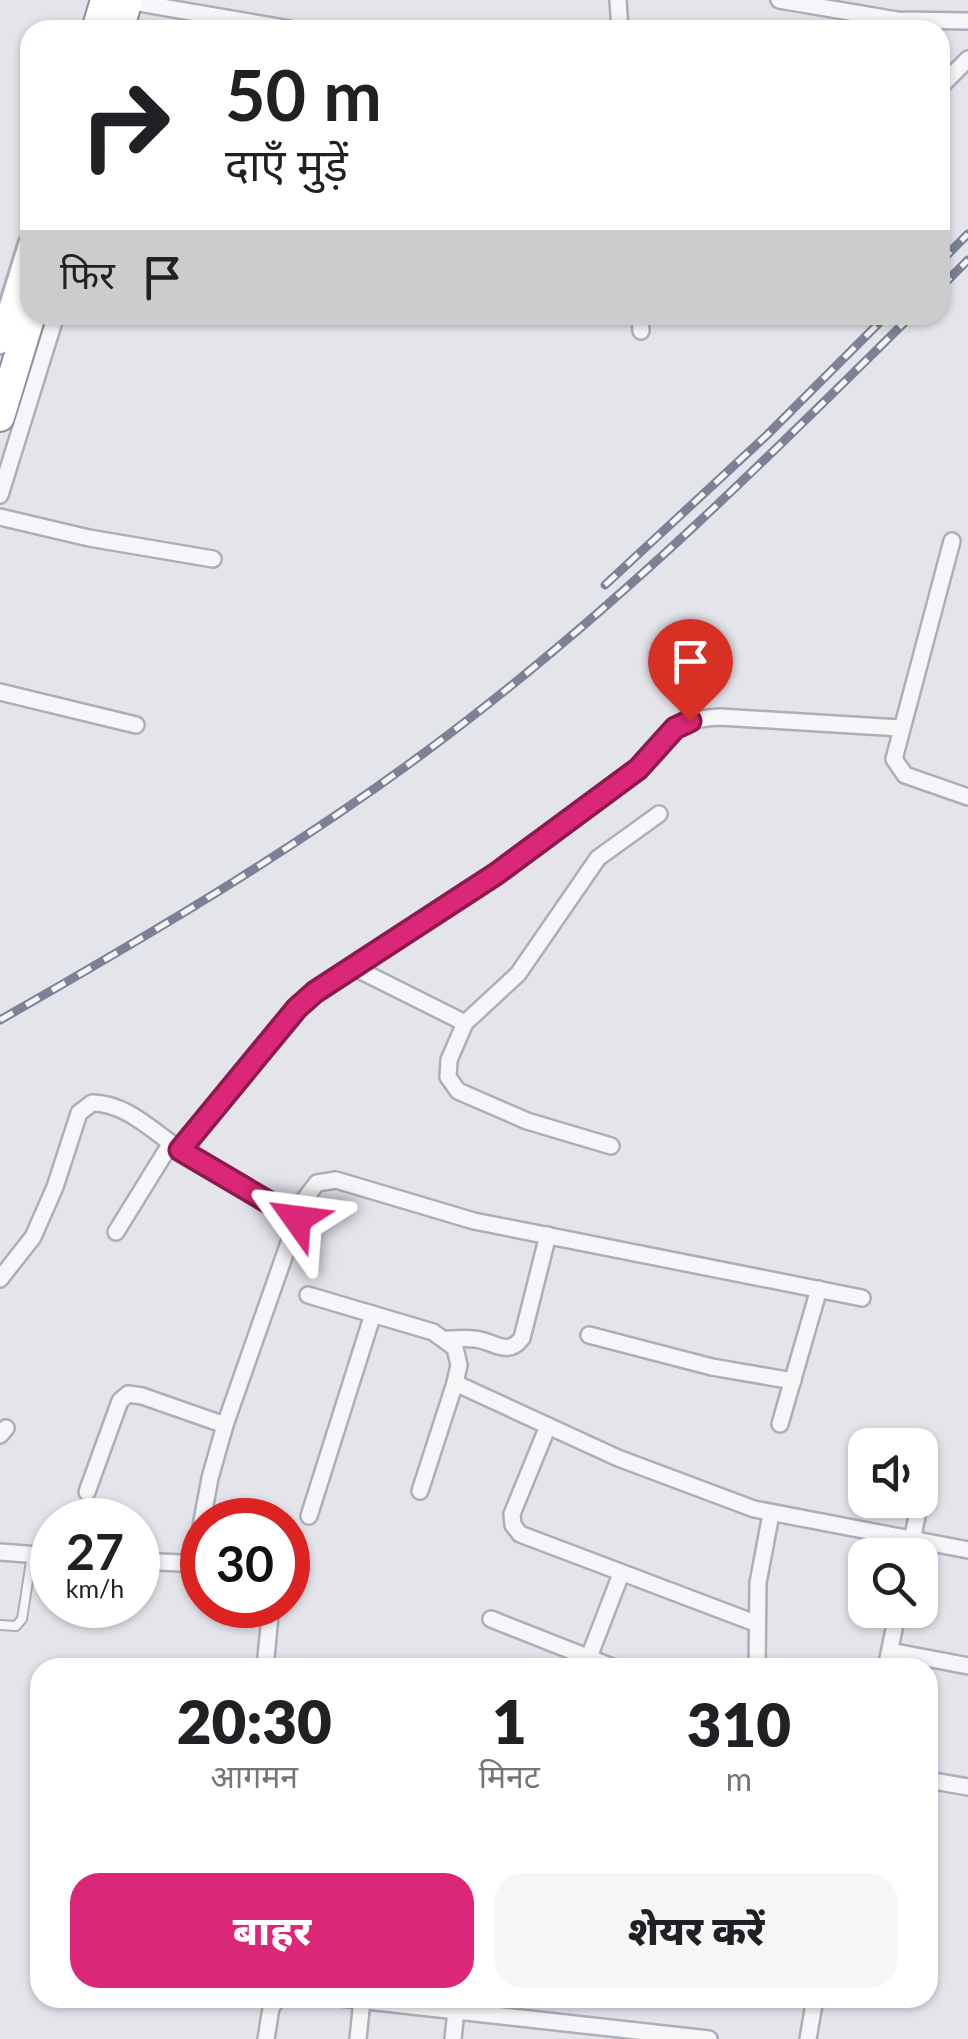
<!DOCTYPE html>
<html lang="hi">
<head>
<meta charset="utf-8">
<style>
	body { margin:0; font-family:Lato,"Noto Sans Devanagari",sans-serif; background:#f6f6f6; color:#202124; height:100vh; display:flex; flex-direction:column; font-size:38px; white-space:nowrap }
	* { box-sizing:border-box; margin:0 }
	p { font-size:32px; color:#757577 }
	.icon { flex:none; width:55px; height:55px; fill:none; stroke:currentColor; stroke-width:2; stroke-linecap:round; stroke-linejoin:round }
	.map { position:relative; flex:1; overflow:hidden }
	.sheet { position:absolute; left:30px; top:1658px; width:908px; height:350px; display:flex; flex-direction:column; background:#fff; border-radius:30px; box-shadow:0 2px 8px #0004 }
	.sheet>* { flex:none }
	.banner { position:absolute; left:20px; top:20px; width:930px; height:305px; border-radius:30px; box-shadow:0 2px 8px #0004; background:#fff; color:#202124; overflow:hidden }
	.controls { position:absolute; left:848px; top:1428px; display:grid; gap:20px }
	.controls a { display:grid; place-items:center; width:90px; height:90px; border-radius:20px; background:#fff; box-shadow:0 2px 8px #0004; font-size:50px }
	.speed { position:absolute; left:30px; top:1498px; display:flex; gap:20px; font-size:50px; font-weight:700; text-align:center }
	.speed>* { display:grid; place-content:center; width:130px; height:130px; border-radius:50%; background:#fff; box-shadow:0 2px 8px #0004; line-height:1 }
	.speed small { font-size:25px; font-weight:400 }
	.speed .limit { border:15px solid #d22; background:#fff; color:#111 }
	.pin { position:absolute; display:grid; place-items:center; width:85px; height:85px; color:#fff; margin:-102px -42px; border-radius:50% 50% 50% 0; rotate:-45deg; box-shadow:0 0 10px #0007 }
	.pin .icon { rotate:45deg }
	.me { position:absolute; width:110px; margin:-55px; rotate:301deg; stroke-linejoin:round; filter:drop-shadow(0 0 8px #0008) }
	.turn { display:flex; align-items:center; gap:35px; height:210px; padding:0 40px; font-size:45px }
	.turn .icon { width:130px; height:130px; stroke-width:2.5 }
	.turn b { display:block; font-size:70px; line-height:85px }
	.then { display:flex; align-items:center; height:95px; padding:0 40px; background:#0003; gap:20px; font-size:38px }
	.eta { display:flex; justify-content:space-evenly; align-items:center; height:170px; text-align:center }
	.eta b { font-size:60px; font-weight:800; line-height:70px }
	.button { display:flex; gap:20px; margin-top:auto; padding:20px 40px }
	.button a { flex:1; height:115px; border-radius:30px; background:#db2777; color:#fff; font-size:40px; font-weight:800; line-height:115px; text-align:center }
	.button a+a { background:#f6f6f6; color:#202124 }
	.map>svg:first-child { display:block }
</style>
</head>
<body>
<div class="map">
<svg width="968" height="2039" viewBox="0 0 968 2039">
	<rect width="100%" height="100%" fill="#e3e5eb"/>
	<g fill="none" stroke-linecap="round" stroke-linejoin="round">
		<defs>
			<path id="lane" d="M0 1625 16 1626 22 1619 32 1555"/>
			<g id="street">
				<path d="M618 0 620 30"/>
				<path d="M779 0 897 20 968 21"/>
				<path d="M127 1 290 29"/>
				<path d="M940 87 968 59"/>
				<path d="M640 315 641 331"/>
				<path d="M0 495 56 315"/>
				<path d="M0 517 89 538 213 559"/>
				<path d="M952 541 894 759 905 775 968 797"/>
				<path d="M0 692 136 725"/>
				<path d="M353 967 465 1023"/>
				<path d="M611 1146 527 1121 458 1091 448 1077 449 1060 465 1023 518 974 598 858 659 814"/>
				<path d="M180 1150 297 1008 315 992C362 961 411 932 458 901 518 861 576 816 633 773 670 744 665 719 720 717L900 728"/>
				<path d="M116 1232 171 1143"/>
				<path d="M0 1279 33 1237 55 1187 79 1113 92 1103C127 1103 153 1132 181 1150 218 1175 258 1196 297 1219"/>
				<path d="M308 1295 433 1332 455 1348 459 1365 455 1383 420 1491"/>
				<path d="M589 1335 712 1367 793 1381"/>
				<path d="M447 1339C456 1339 465 1338 474 1339 493 1340 507 1358 522 1338L548 1235"/>
				<path d="M455 1383 618 1458 754 1509 968 1550"/>
				<path d="M780 1424 819 1289"/>
				<path d="M548 1426 512 1514 513 1525 520 1534 755 1623"/>
				<path d="M0 1435 6 1428"/>
				<path d="M87 1492 120 1401 128 1394 142 1396 225 1425"/>
				<path d="M309 1516 373 1314"/>
				<path d="M0 1552 52 1556"/>
				<path d="M909 1555 926 1473"/>
				<path d="M138 1561 202 1564"/>
				<path d="M194 1564 210 1478 225 1425 304 1200 317 1183 336 1180 474 1221 862 1298"/>
				<path d="M491 1619 615 1668"/>
				<path d="M890 1651 968 1666"/>
				<path d="M589 1657 621 1574"/>
				<path d="M265 1668 271 1605"/>
				<path d="M757 1668 758 1583 771 1514"/>
				<path d="M886 1668 898 1610"/>
				<path d="M928 1780 968 1787"/>
				<path d="M340 1998 709 2039"/>
				<path d="M266 2039 271 2008 278 1998"/>
				<path d="M358 2039 362 2000"/>
				<path d="M453 2039 456 2010"/>
				<path d="M808 2039 815 1998"/>
			</g>
			<path id="secondary" d="M0 342 30 245"/>
			<g id="highway">
				<path d="M96 30 105 0"/>
				<path d="M119 30 128 0"/>
				<path d="M0 417 31 315"/>
			</g>
		</defs>
		<use href="#lane" stroke="#acaeb9" stroke-width="12"/>
		<use href="#street" stroke="#acaeb9" stroke-width="20"/>
		<use href="#secondary" stroke="#acaeb9" stroke-width="28"/>
		<use href="#highway" stroke="#8a8fa2" stroke-width="32"/>
		<use href="#lane" stroke="#f6f6f9" stroke-width="8"/>
		<use href="#street" stroke="#f6f6f9" stroke-width="15"/>
		<use href="#secondary" stroke="#fff" stroke-width="22"/>
		<use href="#highway" stroke="#fff" stroke-width="28"/>
		<defs>
			<g id="rail">
				<path d="M940 262 968 234"/>
				<path d="M940 288 968 260"/>
				<path d="M605 585 767 435 887 315"/>
				<path d="M0 1020C160 929 319 835 465 722 625 599 769 457 912 315"/>
			</g>
		</defs>
		<use href="#rail" stroke="#7c8195" stroke-width="9"/>
		<use href="#rail" stroke="#f3f4f8" stroke-width="5" stroke-dasharray="15" stroke-linecap="butt"/>
	</g>
	<g fill="none" stroke-linecap="round" stroke-linejoin="round">
		<defs>
			<path id="route" d="M297 1219 180 1150 297 1008 315 992 496 874 638 769 675 728 690 721"/>
		</defs>
		<use href="#route" stroke="#8e194d" stroke-width="25"/>
		<use href="#route" stroke="#db2777" stroke-width="18"/>
	</g>
</svg>
<div class="controls">
<a><svg class="icon" aria-label="sound" viewBox="0 0 24 24"><path d="M4 9h4l5-4v14l-5-4H4zM17 9q2 3 0 6"/></svg></a>
<a><svg class="icon" aria-label="search" viewBox="0 0 24 24"><circle cx="10" cy="10" r="6"/><path d="M15 15l6 6"/></svg></a>
</div>
<div class="speed"><div>27<small>km/h</small></div><div class="limit">30</div></div>
<div class="pin" style="left:690px;top:721px;background:#d93025"><svg class="icon" aria-label="arrive" viewBox="0 0 24 24"><path d="M6 21V4h12l-3 4 3 4H6"/></svg></div>
<svg class="me" style="left:297px;top:1219px" viewBox="-20 -20 40 40"><path d="M0-17L14 15 0 8-14 15z" fill="#db2777" stroke="#fff" stroke-width="4"/></svg>
<div class="banner">
<div class="turn"><svg class="icon" aria-label="right" viewBox="0 0 24 24"><path d="M7 20v-9h11M14 6l5 5-5 5"/></svg><div><b>50 m</b>दाएँ मुड़ें</div></div>
<div class="then">फिर<svg class="icon" aria-label="arrive" viewBox="0 0 24 24"><path d="M6 21V4h12l-3 4 3 4H6"/></svg></div>
</div>
<section class="sheet">
<div class="eta">
<div><b>20:30</b><p>आगमन</p></div>
<div><b>1</b><p>मिनट</p></div>
<div><b>310</b><p>m</p></div>
</div>
<div class="button"><a>बाहर</a><a>शेयर करें</a></div>
</section>
</div>
</body>
</html>
